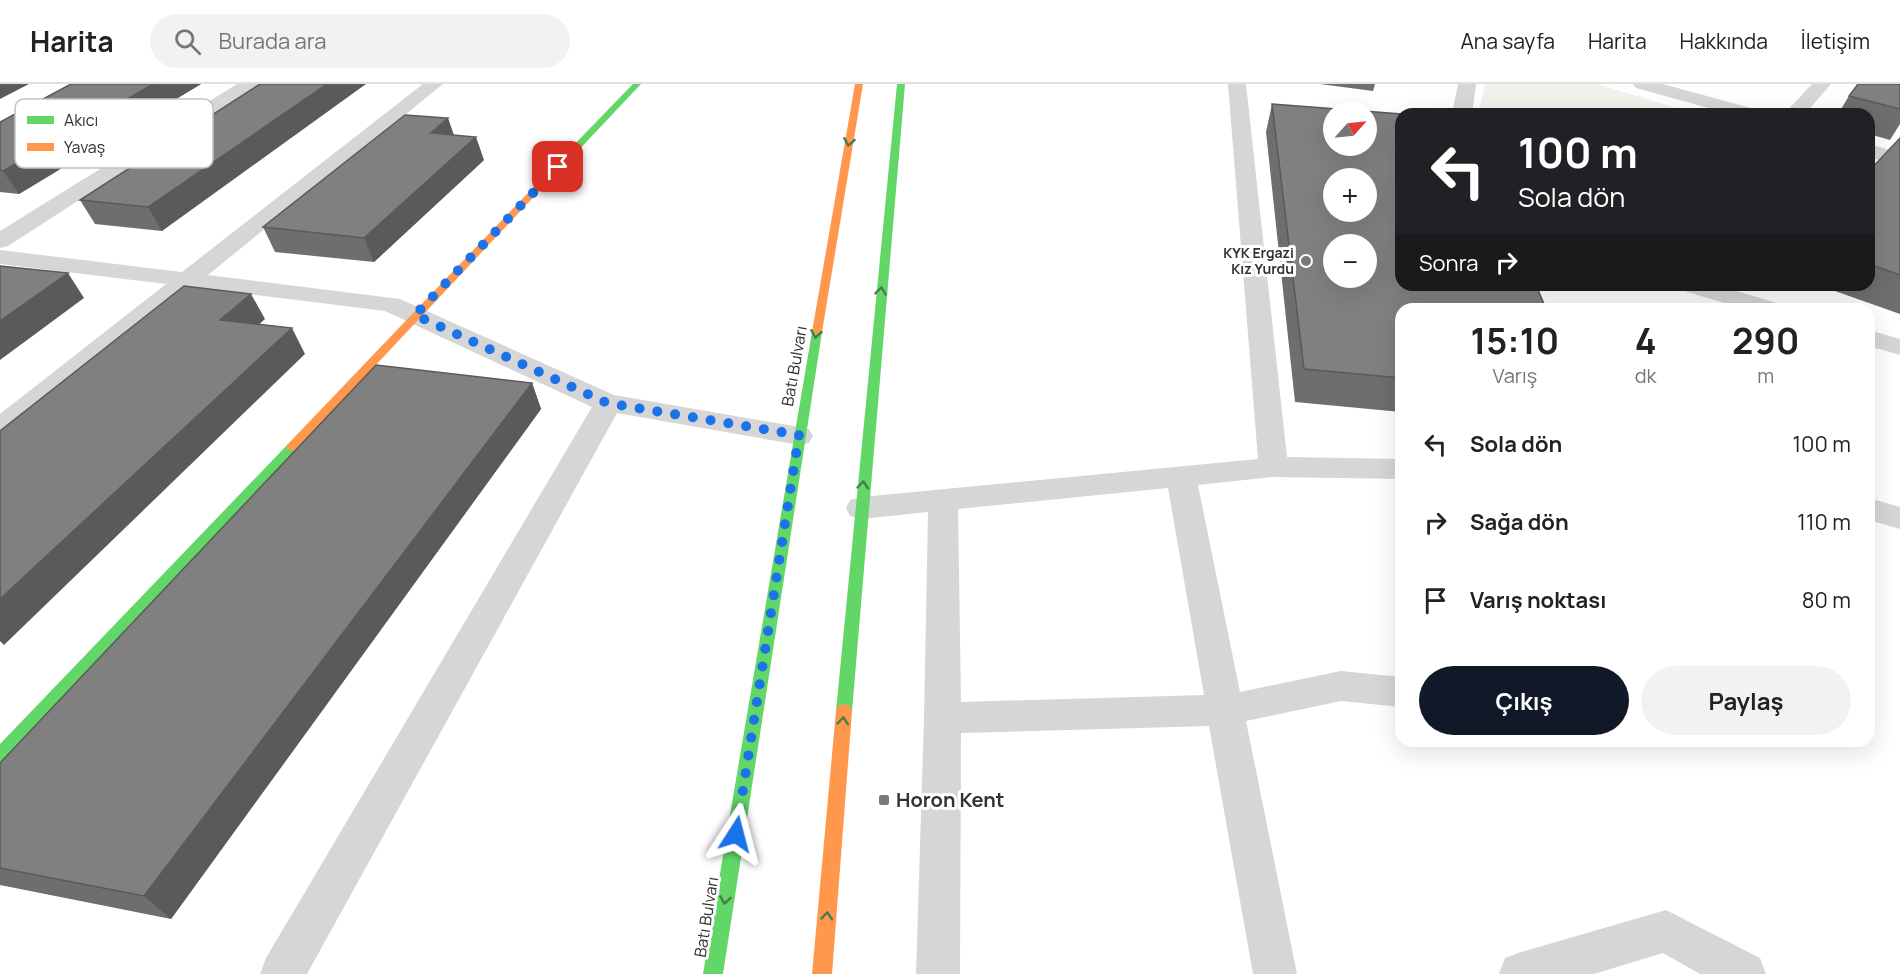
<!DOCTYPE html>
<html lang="tr">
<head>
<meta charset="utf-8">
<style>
	body { margin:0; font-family:Manrope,sans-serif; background:#f2f2f2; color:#222; height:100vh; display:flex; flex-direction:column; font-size:22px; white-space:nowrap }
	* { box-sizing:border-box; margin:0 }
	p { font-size:20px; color:#767676 }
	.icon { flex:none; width:33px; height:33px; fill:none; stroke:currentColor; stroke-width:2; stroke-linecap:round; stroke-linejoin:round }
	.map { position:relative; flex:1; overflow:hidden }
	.side { position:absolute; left:1395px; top:219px; width:480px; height:444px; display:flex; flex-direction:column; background:#fff; border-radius:18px; box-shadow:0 6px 24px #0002 }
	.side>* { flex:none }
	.guide { position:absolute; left:1395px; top:24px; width:480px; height:183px; border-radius:18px; box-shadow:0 6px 24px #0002; background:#202124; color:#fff; overflow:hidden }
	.needle { width:39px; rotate:63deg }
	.tools { position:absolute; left:1323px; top:18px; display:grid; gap:12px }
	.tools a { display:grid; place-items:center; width:54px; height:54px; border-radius:50%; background:#fff; box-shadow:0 6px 24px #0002; font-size:30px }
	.pin { position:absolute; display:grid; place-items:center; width:51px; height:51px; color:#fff; margin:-26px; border-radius:12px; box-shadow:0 3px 9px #0006 }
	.me { position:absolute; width:66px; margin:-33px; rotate:9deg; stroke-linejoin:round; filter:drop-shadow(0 0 4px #0008) }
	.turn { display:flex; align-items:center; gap:21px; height:126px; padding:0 24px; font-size:27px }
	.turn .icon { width:78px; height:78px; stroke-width:2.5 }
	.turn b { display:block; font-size:42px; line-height:51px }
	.then { display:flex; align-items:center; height:57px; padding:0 24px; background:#0003; gap:12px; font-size:22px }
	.eta { display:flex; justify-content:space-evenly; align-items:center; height:102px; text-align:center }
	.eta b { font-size:36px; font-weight:700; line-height:42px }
	.button { display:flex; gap:12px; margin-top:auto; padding:12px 24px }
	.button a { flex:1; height:69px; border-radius:36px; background:#111827; color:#fff; font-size:24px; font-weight:700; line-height:69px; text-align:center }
	.button a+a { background:#f2f2f2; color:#222 }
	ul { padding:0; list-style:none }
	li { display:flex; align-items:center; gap:18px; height:78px; padding:0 24px }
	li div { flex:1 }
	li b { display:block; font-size:22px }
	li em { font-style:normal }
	header { display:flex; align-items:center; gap:36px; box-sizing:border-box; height:84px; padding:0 30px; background:#fff; border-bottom:2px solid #e0e0e0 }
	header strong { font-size:28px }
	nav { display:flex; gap:33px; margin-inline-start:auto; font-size:21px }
	.search { width:420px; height:54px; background:#f2f2f2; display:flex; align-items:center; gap:15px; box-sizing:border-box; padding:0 21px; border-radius:33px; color:#767676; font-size:22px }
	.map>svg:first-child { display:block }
</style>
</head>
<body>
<header>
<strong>Harita</strong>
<div class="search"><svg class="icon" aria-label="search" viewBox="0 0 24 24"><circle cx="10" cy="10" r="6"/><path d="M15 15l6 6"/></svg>Burada ara</div>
<nav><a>Ana sayfa</a><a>Harita</a><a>Hakkında</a><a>İletişim</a></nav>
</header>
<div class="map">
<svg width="1900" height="890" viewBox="0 0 1900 890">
	<rect width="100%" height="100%" fill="#fff"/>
	<path fill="#f2f2ec" d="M1485 0H1598L1695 30H1478Z"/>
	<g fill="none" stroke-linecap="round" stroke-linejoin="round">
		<g fill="#d6d6d6" fill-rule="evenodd">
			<path d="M237 0H259L8 162 0 164V147Z"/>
			<path d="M423 0H443L208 191 400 215 614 311 799 343 809 345 813 352 809 359 799 361 617 329 307 890H260L266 874 592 323 385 227 193 203 10 350 0 353V330L166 200 0 180V166L182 188Z"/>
			<path d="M1228 0H1246L1287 373 1401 375V395L1273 393 1198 401 1240 608 1341 587 1401 593V623L1341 617 1246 637 1297 890H1253L1209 642 961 649 960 890H916L924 634 928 428 861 435 850 432 846 424 850 416 861 413 1258 375ZM1168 404 1204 611 961 618 958 425Z"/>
			<path d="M1458 0H1476L1472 30H1452Z"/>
			<path d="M1633 0H1663L1758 26 1761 30H1730L1636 4Z"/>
			<path d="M1812 0H1831L1805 30H1784Z"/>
			<path d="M1869 60 1900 69V82L1869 73Z"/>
			<path d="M1678 201H1716L1780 220 1783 225H1744L1681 206Z"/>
			<path d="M1869 246 1900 255V271L1869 262Z"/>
			<path d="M1869 414 1900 423V445L1869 436Z"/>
			<path d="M1666 826 1760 874 1766 890H1700L1663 869 1594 890H1499L1505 874 1521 868Z"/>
		</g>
		<g fill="#63d668" fill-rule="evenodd">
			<path d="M633 0H641L573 72H567V68Z"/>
			<path d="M897 0H905L852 627 850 632 844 634 838 632 836 627Z"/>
			<path d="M817 245 822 248 723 890H703L812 248Z"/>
			<path d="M292 359 298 363 296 366 6 676 0 678V660L288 360Z"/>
		</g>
		<g fill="#ff974d" fill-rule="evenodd">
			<path d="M855 0H863L822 248 817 251 812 248Z"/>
			<path d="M567 68 574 70 296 366H288L286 363 288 360Z"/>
			<path d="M844 620 850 622 852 627 832 890H812L836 627 838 622Z"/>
		</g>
	</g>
	<g fill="#6e6e6e">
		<path d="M71 0H201L19 110 0 108V38Z"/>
		<path d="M260 0 162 147 95 140 80 116Z"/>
		<path d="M1320 0H1375L1373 7Z"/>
		<path d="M1900 0V40L1890 56 1869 50V30H1838L1849 12Z"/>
		<path d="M1272 20 1401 225V328L1295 318 1266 48Z"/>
		<path d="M454 51 484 76 374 178 275 168 263 143Z"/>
		<path d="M1900 54V230L1818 201H1869V87Z"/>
		<path d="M532 299 541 325 171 835 0 801V679Z"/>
	</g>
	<g fill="#5a5a5a">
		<path d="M0 0H29L0 15Z"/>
		<path d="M153 0H201L19 110 3 87Z"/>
		<path d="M327 0H366L162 147 148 123Z"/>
		<path d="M448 34 456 57 431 49Z"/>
		<path d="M476 53 484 76 374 178 364 154Z"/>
		<path d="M68 189 84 214 0 276V237Z"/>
		<path d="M251 210 265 235 235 262 220 236Z"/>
		<path d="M292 244 305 270 4 561 0 557V515Z"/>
		<path d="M532 299 541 325 171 835 144 812Z"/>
	</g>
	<g fill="#808080" stroke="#5a5a5a" stroke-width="1.5" fill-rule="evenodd">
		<path d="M71 0H153L3 87 0 86V38Z"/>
		<path d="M260 0H327L148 123 80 116Z"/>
		<path d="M1858 0H1900V25L1849 12Z"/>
		<path d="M1272 20 1402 30H1401V201H1536L1546 225H1401V294L1304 285ZM1334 28H1366V62H1334ZM1334 94H1366V128H1334ZM1334 160H1366V194H1334Z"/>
		<path d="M405 31 448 34 431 49 476 53 364 154 263 143Z"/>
		<path d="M1900 54V191L1869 180V87Z"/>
		<path d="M0 182 68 189 0 237Z"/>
		<path d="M184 202 251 210 220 236 292 244 0 515V347Z"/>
		<path d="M376 281 532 299 144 812 0 784V679Z"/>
	</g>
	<defs><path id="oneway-chevron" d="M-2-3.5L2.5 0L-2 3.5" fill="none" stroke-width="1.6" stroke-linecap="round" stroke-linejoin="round" transform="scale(1.5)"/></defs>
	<g stroke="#487c4a">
		<use href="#oneway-chevron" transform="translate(849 58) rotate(100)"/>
		<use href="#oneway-chevron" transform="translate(881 207) rotate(-84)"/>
		<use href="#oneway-chevron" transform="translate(816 250) rotate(100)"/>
		<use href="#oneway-chevron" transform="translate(863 401) rotate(-85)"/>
		<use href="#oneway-chevron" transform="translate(843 637) rotate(-85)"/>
		<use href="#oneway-chevron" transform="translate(725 816) rotate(99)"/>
		<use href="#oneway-chevron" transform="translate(827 832) rotate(-85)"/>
	</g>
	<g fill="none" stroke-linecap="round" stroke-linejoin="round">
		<path stroke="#1a73e8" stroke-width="10" stroke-dasharray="0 18" d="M558 83 415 231 607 319 799 351 736 750"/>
	</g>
	<g fill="#7a7a7a" stroke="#fff" stroke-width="2">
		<circle cx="1306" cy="177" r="6"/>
		<rect x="878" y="710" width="12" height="12" rx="3"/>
	</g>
	<g text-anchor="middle" stroke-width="6" stroke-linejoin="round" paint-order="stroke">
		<g font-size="14" font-weight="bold" fill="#323232" stroke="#fff" text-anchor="end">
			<text x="1294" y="174">KYK Ergazi<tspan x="1294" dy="16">Kız Yurdu</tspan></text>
		</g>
		<g font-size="16" fill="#323232" stroke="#fff">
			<text transform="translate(794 282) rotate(-80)" y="6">Batı Bulvarı</text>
			<text transform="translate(706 833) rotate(-81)" y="6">Batı Bulvarı</text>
		</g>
		<g font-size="20" font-weight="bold" fill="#323232" stroke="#fff" text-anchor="start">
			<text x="896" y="723">Horon Kent</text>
		</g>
	</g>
	<rect x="15" y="15" width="198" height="69" rx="9" fill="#fff" stroke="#c2c2c2" stroke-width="1.5"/>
	<rect x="27" y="32" width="27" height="8" fill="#63d668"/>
	<rect x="27" y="59" width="27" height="8" fill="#ff974d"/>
	<g font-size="16" fill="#323232">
		<text x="64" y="42">Akıcı</text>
		<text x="64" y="69">Yavaş</text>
	</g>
</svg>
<div class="tools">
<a><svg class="needle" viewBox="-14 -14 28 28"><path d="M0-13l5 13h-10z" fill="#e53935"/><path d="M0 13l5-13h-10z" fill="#767676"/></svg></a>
<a>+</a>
<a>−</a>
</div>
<div class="pin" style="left:558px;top:83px;background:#d93025"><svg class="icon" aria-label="arrive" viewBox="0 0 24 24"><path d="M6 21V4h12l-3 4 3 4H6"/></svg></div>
<svg class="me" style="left:736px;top:750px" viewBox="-20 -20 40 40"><path d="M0-17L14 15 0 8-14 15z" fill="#1a73e8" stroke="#fff" stroke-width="4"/></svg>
<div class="guide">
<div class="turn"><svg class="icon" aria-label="left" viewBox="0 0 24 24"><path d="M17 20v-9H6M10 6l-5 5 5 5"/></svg><div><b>100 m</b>Sola dön</div></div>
<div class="then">Sonra<svg class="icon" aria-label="right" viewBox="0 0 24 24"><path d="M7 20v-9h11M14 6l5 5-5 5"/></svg></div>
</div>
<section class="side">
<div class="eta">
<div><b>15:10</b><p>Varış</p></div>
<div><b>4</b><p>dk</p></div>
<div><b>290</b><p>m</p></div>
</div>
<ul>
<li><svg class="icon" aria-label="left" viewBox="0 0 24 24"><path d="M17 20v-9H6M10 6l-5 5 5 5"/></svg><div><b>Sola dön</b></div><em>100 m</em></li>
<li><svg class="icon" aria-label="right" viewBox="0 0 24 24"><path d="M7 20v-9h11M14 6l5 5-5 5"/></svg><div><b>Sağa dön</b></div><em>110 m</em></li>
<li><svg class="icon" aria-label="arrive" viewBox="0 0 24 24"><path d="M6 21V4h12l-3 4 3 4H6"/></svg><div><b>Varış noktası</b></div><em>80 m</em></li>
</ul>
<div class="button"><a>Çıkış</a><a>Paylaş</a></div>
</section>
</div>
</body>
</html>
